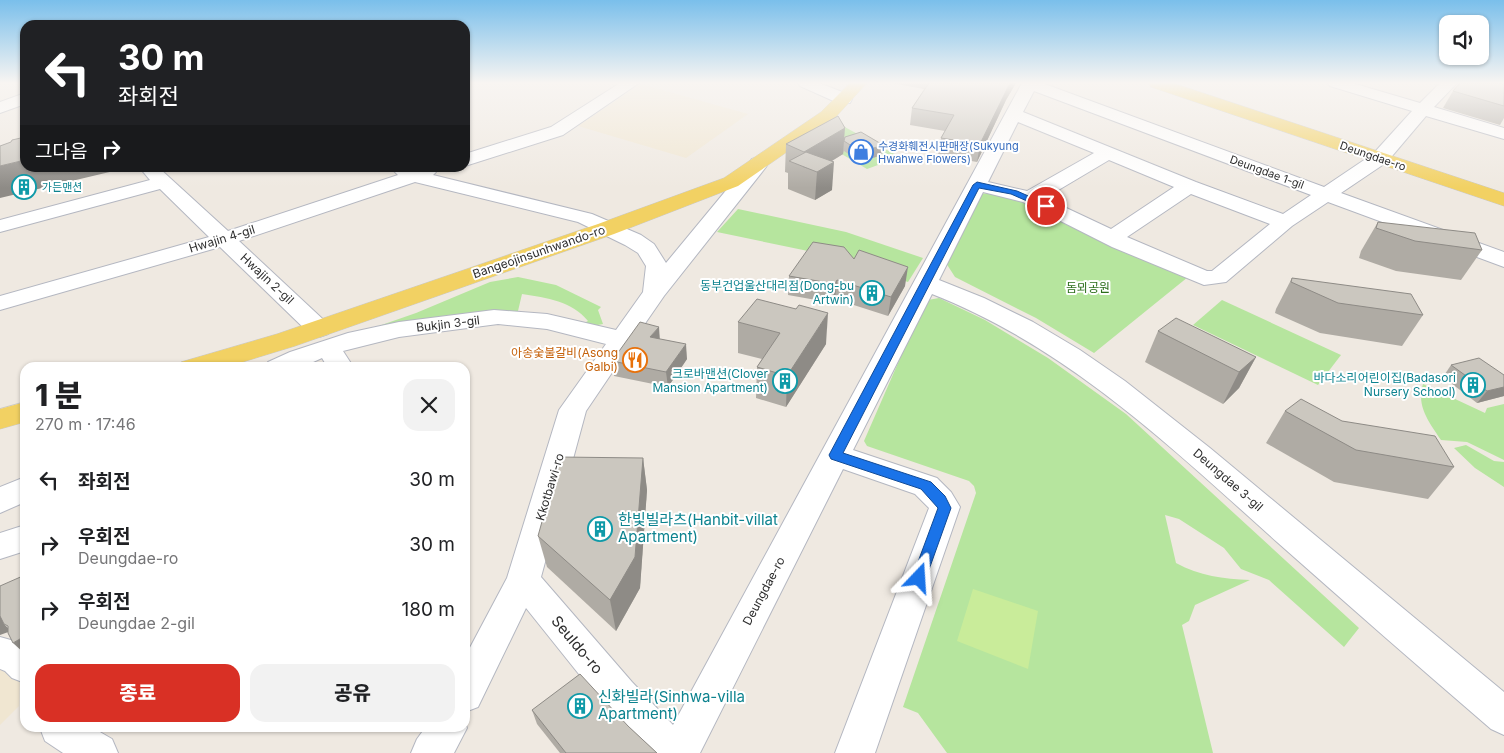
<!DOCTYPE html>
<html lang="ko">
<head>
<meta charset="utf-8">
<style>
	body { margin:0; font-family:Inter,"Noto Sans KR",sans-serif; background:#f2f2f2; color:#202124; height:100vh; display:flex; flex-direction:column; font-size:19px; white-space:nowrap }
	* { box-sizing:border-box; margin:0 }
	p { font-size:16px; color:#757577 }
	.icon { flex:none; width:28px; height:28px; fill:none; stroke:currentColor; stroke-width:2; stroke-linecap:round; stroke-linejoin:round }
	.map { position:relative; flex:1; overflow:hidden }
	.panel { position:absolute; left:20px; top:362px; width:450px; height:370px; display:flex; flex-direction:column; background:#fff; border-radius:15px; box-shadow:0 1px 4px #0004 }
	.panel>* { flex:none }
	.hud { position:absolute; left:20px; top:20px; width:450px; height:152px; border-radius:15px; box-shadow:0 1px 4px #0004; background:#202124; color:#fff; overflow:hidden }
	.buttons { position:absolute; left:1439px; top:15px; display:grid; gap:10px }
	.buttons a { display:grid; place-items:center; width:50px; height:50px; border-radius:10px; background:#fff; box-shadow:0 1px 4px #0004; font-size:25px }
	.pin { position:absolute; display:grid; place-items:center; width:42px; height:42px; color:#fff; margin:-21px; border:2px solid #fff; border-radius:50%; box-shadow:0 1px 5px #0007 }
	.me { position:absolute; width:55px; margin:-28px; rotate:20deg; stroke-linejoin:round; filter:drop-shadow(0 0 4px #0008) }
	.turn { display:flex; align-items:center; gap:18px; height:105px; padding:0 15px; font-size:22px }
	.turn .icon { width:65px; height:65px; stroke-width:2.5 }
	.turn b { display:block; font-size:35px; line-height:42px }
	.then { display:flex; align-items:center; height:48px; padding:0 15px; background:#0003; gap:10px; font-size:19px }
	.round { display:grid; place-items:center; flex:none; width:52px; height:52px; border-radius:15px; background:#f2f2f2 }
	.summary { display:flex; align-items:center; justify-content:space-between; height:85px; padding:0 15px }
	h1 { font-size:30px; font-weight:800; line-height:38px }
	.primary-button { display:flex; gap:10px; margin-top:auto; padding:10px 15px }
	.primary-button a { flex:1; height:58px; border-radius:15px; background:#d93025; color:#fff; font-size:20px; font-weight:800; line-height:58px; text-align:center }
	.primary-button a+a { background:#f2f2f2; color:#202124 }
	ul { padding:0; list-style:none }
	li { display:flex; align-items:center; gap:15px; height:65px; padding:0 15px }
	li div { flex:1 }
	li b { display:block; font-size:19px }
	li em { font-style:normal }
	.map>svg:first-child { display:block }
</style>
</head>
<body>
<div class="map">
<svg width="1504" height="753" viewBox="0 0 1504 753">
	<rect width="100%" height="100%" fill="#efe9e1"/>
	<g fill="#f0e6d1">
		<path d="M641 84 748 114 686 158 578 126Z"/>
		<path d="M0 661 20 671 19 706 0 725Z"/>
	</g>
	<g fill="#b6e59e">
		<path d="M841 125 900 157 867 169 823 143Z"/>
		<path d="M978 193 1012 196 1188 277 1094 353 1036 318 955 277 946 263Z"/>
		<path d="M738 209 846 232 923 258 908 282 808 251 717 232Z"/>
		<path d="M518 277 556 285 601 307 598 310 603 324 592 326 580 325 588 321C572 301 547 298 522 294L518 311 324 345 416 313 490 282Z"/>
		<path d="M939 298 985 320 1048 358 1126 414 1359 628 1344 647 1269 580 1241 569 1224 548 1179 519 1165 515 1176 563C1200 576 1223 579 1250 580L1195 605 1189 621 1182 625 1213 753H947L918 713 903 707 976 493 974 486 969 481 867 446 864 441 905 347 928 300Z"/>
		<path d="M1222 300 1341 355 1318 385 1193 325Z"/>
		<path d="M1423 384 1485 413 1487 408 1504 404V460L1467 442 1441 440C1429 422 1416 406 1423 384Z"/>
		<path d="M1466 445 1494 461 1504 462V487L1475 468 1454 448Z"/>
	</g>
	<path fill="#c9ec9a" d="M973 589 1038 611 1028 669 957 641Z"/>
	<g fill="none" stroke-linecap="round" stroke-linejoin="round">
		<defs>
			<g id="minor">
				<path d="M620 83H639L563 135 465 166V154L551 127Z"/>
				<path d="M798 83H819L850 95 852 99 850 103H838L800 86Z"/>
				<path d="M1022 83H1042L1324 187 1373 154 1412 111 1330 86 1328 83H1352L1420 103 1440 83H1457L1434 107 1504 128V139L1426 116 1387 162 1341 193 1504 252V267L1328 202 1292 226 1226 282 1204 285 1112 247 1023 202 983 192 939 280 984 298 1033 322 1080 350 1125 381 1210 448 1504 692V735L1491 729C1419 667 1348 605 1277 542 1170 446 1067 347 932 294L853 450 937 478 951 492 960 507 875 753H835L929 508 915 494 843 469 700 753H647L606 708 526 608 478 707 465 712V657L507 578 559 410 606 344 547 329 498 324 399 337 343 351 354 368H328L322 358 300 368H264L268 362 290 352 348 333 399 322 494 310 547 314 616 330 643 292 646 266 638 253 625 245 578 222 415 182 239 241 328 324 331 329 328 334 319 337 310 334 220 247 0 310V296L209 237 160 189 0 232V220L150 180 140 168H159L228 231 398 175 391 168 416 169 431 168 436 172 433 175 592 214 641 235 654 244 666 263 752 159 759 157 766 159 768 163 766 167 664 296 635 338 636 340 633 346H630L586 411 541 577 632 682 673 725ZM1034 91 1311 195 1283 214 1196 182 1023 112ZM1018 122 1094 153 1027 191 988 182ZM1109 160 1174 187 1111 229 1045 198ZM1191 194 1270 224 1212 271H1207L1127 237Z"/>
				<path d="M25 93V104L0 113V102Z"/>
				<path d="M25 477V502L0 513V487Z"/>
				<path d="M25 525V551L0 559V533Z"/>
				<path d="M0 637 25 644V683L12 678 5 671 0 669Z"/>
				<path d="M465 723 467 728 454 753H411L417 739 425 728H465Z"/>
				<path d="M40 728H93L112 739 118 753H63L45 741Z"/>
			</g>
			<g id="major">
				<path d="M850 83H867L833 120 738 186 614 234 295 346 223 368H178L181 362 277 334 598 224 724 178 821 112Z"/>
				<path d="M1149 83H1173L1504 193V206L1151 87Z"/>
				<path d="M25 402V422L0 429V409Z"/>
			</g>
		</defs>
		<use href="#minor" stroke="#b4b7c1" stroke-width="2"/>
		<use href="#major" stroke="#c9c9c9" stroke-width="1"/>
		<use href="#minor" fill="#fff" fill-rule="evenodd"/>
		<use href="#major" fill="#f2d163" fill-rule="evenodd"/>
	</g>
	<g fill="#afaba4">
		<path d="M891 83H1016L1006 100 977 162 938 155 941 138 945 131 910 125 912 108 924 89Z"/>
		<path d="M1504 84V118L1500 125 1443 108 1453 91Z"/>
		<path d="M845 137 882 155 860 162 844 151 843 154 832 161V190L815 200 788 189V173L785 172 786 144Z"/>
		<path d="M1378 222 1482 250 1461 280 1396 271 1359 258 1361 251Z"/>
		<path d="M854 259 905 286 888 316 835 299 833 303 788 295 789 276Z"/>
		<path d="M1292 278 1423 315 1402 346 1320 333 1275 313 1276 309Z"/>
		<path d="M738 322 826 344 786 407 756 398 757 367 762 359 738 353Z"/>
		<path d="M1158 331 1256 357 1239 388 1223 404 1145 362Z"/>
		<path d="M660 339 687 359 668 387 614 376 612 361Z"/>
		<path d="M1451 365 1504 375V396L1477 403 1443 377Z"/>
		<path d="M1285 411 1342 421 1454 467 1428 499 1334 482 1266 443Z"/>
		<path d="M643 458 647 490 640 588 616 631 547 567 538 536Z"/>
		<path d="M532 710 628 726 657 753H560L537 724Z"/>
	</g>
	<g fill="#8e8b86">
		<path d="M1010 83H1016L1006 100 977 162 980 144Z"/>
		<path d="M845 128 843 154 815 171 803 167 804 152Z"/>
		<path d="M883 145 882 155 860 162 861 152Z"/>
		<path d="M25 160V168H116L118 170 0 198V166Z"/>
		<path d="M834 162 832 190 815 200 817 172Z"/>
		<path d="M908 267 905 286 888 316 891 297Z"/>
		<path d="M837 280 835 299 833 303 835 284Z"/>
		<path d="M828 313 826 344 786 407 787 376Z"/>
		<path d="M659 327 660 342 650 337Z"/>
		<path d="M686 344 687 359 668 387 666 372Z"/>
		<path d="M1256 357 1239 388 1223 404 1239 372Z"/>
		<path d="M1504 387V396L1477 403 1487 391Z"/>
		<path d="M643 458 647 490 640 588 616 631 610 600Z"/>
		<path d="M0 614 4 624 11 631 0 635Z"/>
		<path d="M25 636V654L13 643Z"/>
	</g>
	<g fill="#cbc7bf" stroke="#8e8b86">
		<path d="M929 83H1010L980 144 941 138 954 115 912 108Z"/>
		<path d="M1460 83H1497L1504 84V106L1453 91Z"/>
		<path d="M838 116 845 128 804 152 786 144Z"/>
		<path d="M861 132 883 145 861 152 844 141 845 137Z"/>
		<path d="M25 137V160L0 166V146L11 142 12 140Z"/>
		<path d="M806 152 834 162 817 172 789 161Z"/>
		<path d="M1378 222 1475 233 1482 250 1415 241 1376 228Z"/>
		<path d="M813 242 844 247 854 259 859 250 908 267 891 297 837 280 835 284 789 276Z"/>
		<path d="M1292 278 1411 294 1423 315 1338 303 1291 282Z"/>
		<path d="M757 299 796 309 799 305 828 313 787 376 757 367 780 333 738 322Z"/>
		<path d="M1176 318 1256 357 1239 372 1158 331Z"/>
		<path d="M640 322 659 327 650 337 686 344 666 372 612 361Z"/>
		<path d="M1479 358 1504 375V387L1487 391 1451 365Z"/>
		<path d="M1301 399 1342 421 1435 436 1454 467 1356 450 1285 411Z"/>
		<path d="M560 457 643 458 635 557 610 600 538 536Z"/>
		<path d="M25 575V636L13 643 8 633V626L4 624 0 616V586Z"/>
		<path d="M580 674 628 726 657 753H566L532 710Z"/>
	</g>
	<linearGradient id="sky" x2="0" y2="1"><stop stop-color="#7abfeb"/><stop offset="0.44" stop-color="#f8f5f2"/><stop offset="1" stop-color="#f8f5f2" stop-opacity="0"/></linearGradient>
	<rect width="1504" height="188" fill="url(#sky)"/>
	<path fill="#1a73e8" stroke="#114b97" d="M977 182 1017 191 1051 206 1043 208 1011 194 979 188 843 453 931 482 945 496 951 508 926 578 924 582 919 584 914 582 912 578 938 508 921 489 831 459 829 455 973 185Z"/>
	<defs>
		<symbol id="shop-ring" viewBox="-11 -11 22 22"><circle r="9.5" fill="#fff" stroke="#3f7fe0" stroke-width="1.5"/><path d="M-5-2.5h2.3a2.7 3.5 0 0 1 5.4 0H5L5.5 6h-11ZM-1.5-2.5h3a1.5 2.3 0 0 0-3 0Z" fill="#3f7fe0"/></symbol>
		<symbol id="building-ring" viewBox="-11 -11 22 22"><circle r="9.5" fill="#fff" stroke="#0f9aa8" stroke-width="1.5"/><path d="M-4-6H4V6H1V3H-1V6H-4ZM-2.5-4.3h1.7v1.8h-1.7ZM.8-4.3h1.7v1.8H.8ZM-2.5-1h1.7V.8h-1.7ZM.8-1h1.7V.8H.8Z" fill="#0f9aa8"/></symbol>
		<symbol id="restaurant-ring" viewBox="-11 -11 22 22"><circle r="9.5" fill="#fff" stroke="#e8710a" stroke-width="1.5"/><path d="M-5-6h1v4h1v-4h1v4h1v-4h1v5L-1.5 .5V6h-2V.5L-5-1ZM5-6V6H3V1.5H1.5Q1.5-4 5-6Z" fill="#e8710a"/></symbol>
	</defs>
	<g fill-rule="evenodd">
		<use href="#shop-ring" x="847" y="138" width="28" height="28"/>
		<use href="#building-ring" x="10" y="173" width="28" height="28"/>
		<use href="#building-ring" x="858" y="279" width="28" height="28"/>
		<use href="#restaurant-ring" x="621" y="346" width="28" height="28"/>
		<use href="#building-ring" x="771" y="367" width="28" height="28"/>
		<use href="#building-ring" x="1459" y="371" width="28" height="28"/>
		<use href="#building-ring" x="586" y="515" width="28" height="28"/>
		<use href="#building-ring" x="566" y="692" width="28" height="28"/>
	</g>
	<g text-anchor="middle" stroke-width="4" stroke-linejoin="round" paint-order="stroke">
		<g font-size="11" fill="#366cbe" stroke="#fff" text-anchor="start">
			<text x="878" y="150">수경화훼전시판매장(Sukyung<tspan x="878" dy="13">Hwahwe Flowers)</tspan></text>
		</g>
		<g font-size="11" fill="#2e2e2e" stroke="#fff">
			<text transform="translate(1373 156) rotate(19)" y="4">Deungdae-ro</text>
			<text transform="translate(1267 172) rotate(20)" y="4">Deungdae 1-gil</text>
		</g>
		<g font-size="11" fill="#0d838f" stroke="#fff" text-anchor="start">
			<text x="42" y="191">가든맨션</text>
		</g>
		<g font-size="12" fill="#2e2e2e" stroke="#fff">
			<text transform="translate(222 239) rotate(-17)" y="4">Hwajin 4-gil</text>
			<text transform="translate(539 252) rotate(-19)" y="4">Bangeojinsunhwando-ro</text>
			<text transform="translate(267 279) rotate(43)" y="4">Hwajin 2-gil</text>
			<text transform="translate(448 324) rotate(-7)" y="4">Bukjin 3-gil</text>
			<text transform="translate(1228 480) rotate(41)" y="4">Deungdae 3-gil</text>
			<text transform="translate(550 487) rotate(-73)" y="4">Kkotbawi-ro</text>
			<text transform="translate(764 591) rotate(-62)" y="4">Deungdae-ro</text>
		</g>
		<g font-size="12" fill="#0d838f" stroke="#fff" text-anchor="end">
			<text x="854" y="290">동부건업울산대리점(Dong-bu<tspan x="854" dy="14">Artwin)</tspan></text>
			<text x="768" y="378">크로바맨션(Clover<tspan x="768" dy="14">Mansion Apartment)</tspan></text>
			<text x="1456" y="382">바다소리어린이집(Badasori<tspan x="1456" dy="14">Nursery School)</tspan></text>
		</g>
		<g font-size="12" fill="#2c6e1b" stroke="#fff">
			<text x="1088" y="292">돔뫼공원</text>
		</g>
		<g font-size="12" fill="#c56008" stroke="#fff" text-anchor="end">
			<text x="618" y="357">아송숯불갈비(Asong<tspan x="618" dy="14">Galbi)</tspan></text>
		</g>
		<g font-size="15" fill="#0d838f" stroke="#fff" text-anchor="start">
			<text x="618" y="525">한빛빌라츠(Hanbit-villat<tspan x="618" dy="17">Apartment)</tspan></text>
			<text x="598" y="702">신화빌라(Sinhwa-villa<tspan x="598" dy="17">Apartment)</tspan></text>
		</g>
		<g font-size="15" fill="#2e2e2e" stroke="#fff">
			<text transform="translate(577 645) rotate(50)" y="5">Seuldo-ro</text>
		</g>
	</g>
</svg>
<div class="buttons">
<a><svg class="icon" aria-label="sound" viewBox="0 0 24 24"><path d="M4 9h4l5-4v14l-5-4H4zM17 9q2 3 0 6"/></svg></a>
</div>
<div class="pin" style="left:1046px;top:206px;background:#d93025"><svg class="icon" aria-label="arrive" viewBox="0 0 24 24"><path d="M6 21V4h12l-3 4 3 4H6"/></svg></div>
<svg class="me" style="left:919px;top:578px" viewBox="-20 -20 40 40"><path d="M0-17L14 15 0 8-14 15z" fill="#1a73e8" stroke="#fff" stroke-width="4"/></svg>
<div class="hud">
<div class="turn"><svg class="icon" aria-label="left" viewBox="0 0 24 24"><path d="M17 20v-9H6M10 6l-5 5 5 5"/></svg><div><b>30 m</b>좌회전</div></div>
<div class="then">그다음<svg class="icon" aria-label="right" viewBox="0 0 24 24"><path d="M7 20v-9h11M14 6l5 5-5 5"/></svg></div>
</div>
<section class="panel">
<div class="summary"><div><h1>1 분</h1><p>270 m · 17:46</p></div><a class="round"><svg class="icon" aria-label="close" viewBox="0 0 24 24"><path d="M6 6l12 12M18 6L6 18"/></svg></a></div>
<ul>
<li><svg class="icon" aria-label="left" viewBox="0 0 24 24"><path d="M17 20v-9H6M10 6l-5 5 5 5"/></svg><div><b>좌회전</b></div><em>30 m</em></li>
<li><svg class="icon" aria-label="right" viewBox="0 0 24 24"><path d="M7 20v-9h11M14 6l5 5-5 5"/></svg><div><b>우회전</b><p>Deungdae-ro</p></div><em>30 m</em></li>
<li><svg class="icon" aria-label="right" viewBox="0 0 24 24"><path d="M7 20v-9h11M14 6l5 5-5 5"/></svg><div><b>우회전</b><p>Deungdae 2-gil</p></div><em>180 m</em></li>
</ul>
<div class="primary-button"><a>종료</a><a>공유</a></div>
</section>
</div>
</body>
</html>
